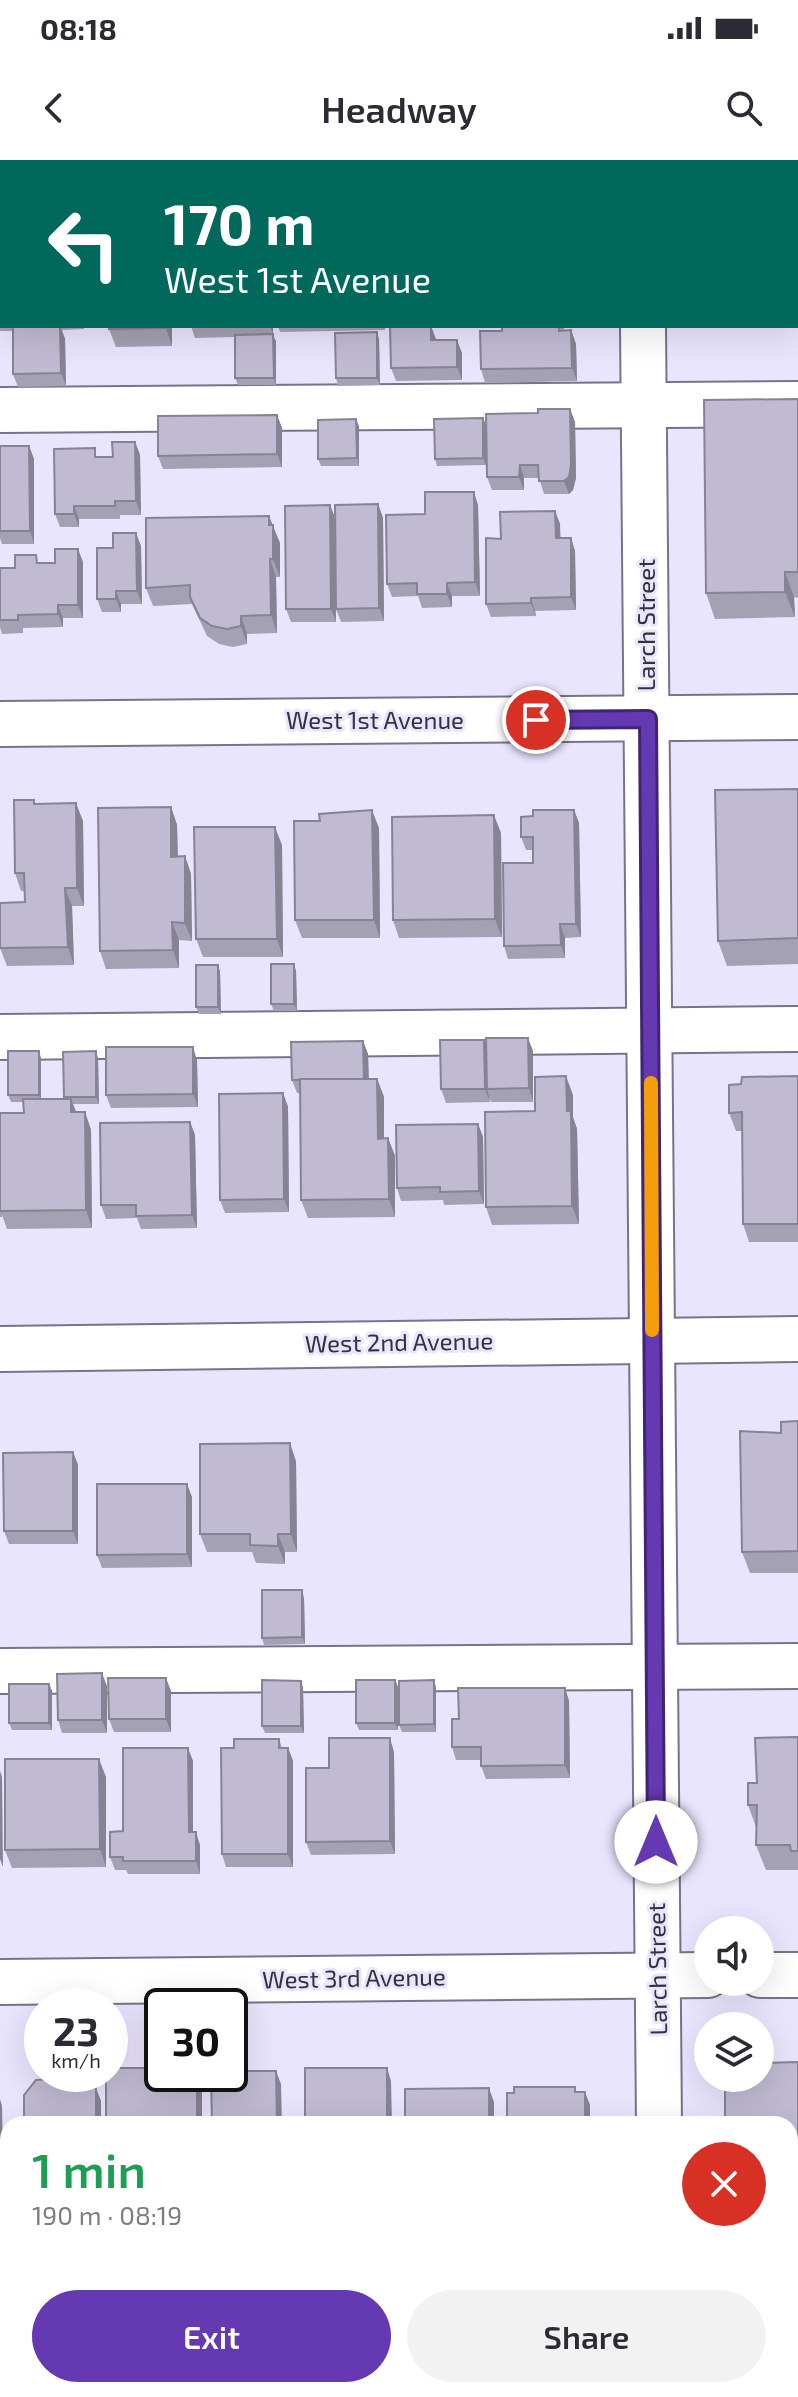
<!DOCTYPE html>
<html lang="en">
<head>
<meta charset="utf-8">
<style>
	body { margin:0; font-family:"Exo 2",sans-serif; background:#f2f2f3; color:#2b2b33; height:100vh; display:flex; flex-direction:column; font-size:30px; white-space:nowrap }
	* { box-sizing:border-box; margin:0 }
	p { font-size:26px; color:#7c7c81 }
	.icon { flex:none; width:44px; height:44px; fill:none; stroke:currentColor; stroke-width:2; stroke-linecap:round; stroke-linejoin:round }
	.map { position:relative; flex:1; overflow:hidden }
	.side { position:absolute; left:0px; top:1956px; width:798px; height:282px; display:flex; flex-direction:column; background:#fff; border-radius:24px 24px 0 0; box-shadow:0 8px 32px #0002 }
	.side>* { flex:none }
	.top-card { position:absolute; left:0px; top:0px; width:798px; height:168px; box-shadow:0 8px 32px #0002; background:#00695c; color:#fff; overflow:hidden }
	.tools { position:absolute; left:694px; top:1756px; display:grid; gap:16px }
	.tools a { display:grid; place-items:center; width:80px; height:80px; border-radius:50%; background:#fff; box-shadow:0 8px 32px #0002; font-size:40px }
	.speed { position:absolute; left:24px; top:1828px; display:flex; gap:16px; font-size:40px; font-weight:700; text-align:center }
	.speed>* { display:grid; place-content:center; width:104px; height:104px; border-radius:50%; background:#fff; box-shadow:0 8px 32px #0002; line-height:1 }
	.speed small { font-size:20px; font-weight:400 }
	.speed .limit { border:4px solid #111; border-radius:12px; background:#fff; color:#111 }
	.pin { position:absolute; display:grid; place-items:center; width:68px; height:68px; color:#fff; margin:-34px; border:4px solid #fff; border-radius:50%; box-shadow:0 2px 8px #0007 }
	.me { position:absolute; width:88px; margin:-44px; rotate:0deg; stroke-linejoin:round; filter:drop-shadow(0 0 6px #0008) }
	.turn { display:flex; align-items:center; gap:28px; height:168px; padding:0 32px; font-size:36px }
	.turn .icon { width:104px; height:104px; stroke-width:2.5 }
	.turn b { display:block; font-size:56px; line-height:68px }
	.round { display:grid; place-items:center; flex:none; width:84px; height:84px; border-radius:42px; background:#f2f2f3 }
	.head { display:flex; align-items:center; justify-content:space-between; height:136px; padding:0 32px }
	h1 { font-size:48px; font-weight:600; line-height:60px; color:#1e9e55 }
	.cta { display:flex; gap:16px; margin-top:auto; padding:16px 32px }
	.cta a { flex:1; height:92px; border-radius:48px; background:#6439b1; color:#fff; font-size:32px; font-weight:600; line-height:92px; text-align:center }
	.cta a+a { background:#f2f2f3; color:#2b2b33 }
	.status { display:flex; justify-content:space-between; align-items:center; height:56px; padding:0 40px; background:#fff; direction:ltr }
	.status svg { height:22px; fill:currentColor }
	header { display:flex; justify-content:space-between; align-items:center; height:104px; padding:0 32px; background:#fff; font-size:36px; font-weight:600 }
	.map>svg:first-child { display:block }
</style>
</head>
<body>
<div class="status"><b>08:18</b><svg viewBox="0 0 49 12"><path d="M0 12V9h3v3zM5 12V6h3v6zM10 12V3h3v9zM15 12V0h3v12zM26 1h20v11H26zM47 4h2v5h-2z"/></svg></div>
<header><svg class="icon" aria-label="back" viewBox="0 0 24 24"><path d="M15 5l-7 7 7 7"/></svg>Headway<svg class="icon" aria-label="search" viewBox="0 0 24 24"><circle cx="10" cy="10" r="6"/><path d="M15 15l6 6"/></svg></header>
<div class="map">
<svg width="798" height="2237" viewBox="0 0 798 2237">
	<rect width="100%" height="100%" fill="#eae5fe"/>
	<g fill="none" stroke-linecap="round" stroke-linejoin="round">
		<defs>
			<g id="minor">
				<path d="M639 0V2"/>
				<path d="M643 166 659 1964"/>
				<path d="M0 250 798 244"/>
				<path d="M0 564 798 557"/>
				<path d="M0 877 798 869"/>
				<path d="M0 1189 798 1179"/>
				<path d="M0 1511 798 1506"/>
				<path d="M760 1815H798"/>
				<path d="M0 1822 708 1815"/>
				<path d="M790 2136H798"/>
				<path d="M0 2147H8"/>
				<path d="M662 2230V2237"/>
			</g>
		</defs>
		<use href="#minor" stroke="#777388" stroke-width="48"/>
		<use href="#minor" stroke="#fff" stroke-width="44"/>
	</g>
	<g fill="#a5a1b5">
		<path d="M0 54H2V166H84V169L62 170 65 179 66 226 18 227 13 214V171H0Z"/>
		<path d="M172 166V186L116 187 109 169Z"/>
		<path d="M191 166H273V176L276 181V225H238L235 218V177L195 178Z"/>
		<path d="M278 166H385V170L280 172Z"/>
		<path d="M502 166H564V171L571 170 576 184 577 221 485 223 481 209 502 171Z"/>
		<path d="M379 179 380 225 338 226 336 218Z"/>
		<path d="M436 180 462 193V220L396 221 391 208Z"/>
		<path d="M798 239V438L794 437 795 457 715 459 706 433Z"/>
		<path d="M570 249 575 262 576 318 573 330 569 334H544L539 318H524V330H492L487 317 538 253Z"/>
		<path d="M277 255 282 268V307L163 309 158 296Z"/>
		<path d="M483 258 486 265V305L437 306 435 299Z"/>
		<path d="M359 266V306H321L318 299Z"/>
		<path d="M135 282 140 295 141 355H120V359H79V367H60L55 354 99 297H113Z"/>
		<path d="M0 286H29L34 299V384H2L0 378Z"/>
		<path d="M378 344 383 358 384 461 341 462 336 449Z"/>
		<path d="M330 345 335 358 336 462H291L286 449Z"/>
		<path d="M478 345 480 436H452V447L422 448 418 436 392 437 387 424 425 354Z"/>
		<path d="M555 351 560 364V378H571L575 391 576 450 535 451 536 456 491 457 486 444 501 379Z"/>
		<path d="M272 365 280 383V417H276L277 473 247 474V484L233 487 219 484 207 476 192 444 153 446 146 428Z"/>
		<path d="M141 386 142 444H121V452H102L97 439Z"/>
		<path d="M83 402V458H63V467L23 468V473L2 474 0 467V408H15L39 403Z"/>
		<path d="M798 629V804L727 806 718 781Z"/>
		<path d="M35 644 83 661 84 746H72L74 805 7 806 0 788 25 742V731H21L15 713Z"/>
		<path d="M171 647 177 665 178 696H185L191 714 192 781 179 780V808L106 809 100 791Z"/>
		<path d="M574 650 579 663 581 777 565 778V798L508 799 504 786 533 703V690H526L521 677 533 656Z"/>
		<path d="M379 668 380 778H302L295 760Z"/>
		<path d="M501 673 502 777 399 778 393 760Z"/>
		<path d="M282 685 283 797H203L196 779Z"/>
		<path d="M218 805 220 812 221 854H199L196 847Z"/>
		<path d="M296 811 297 851H274L271 844Z"/>
		<path d="M363 881 368 894 369 919H377L384 937V979L388 978 395 996V1057L308 1058 301 1040 300 933H297L292 920Z"/>
		<path d="M486 886 533 891V942H491L489 937 490 942 446 943 441 929Z"/>
		<path d="M41 898V939H65L64 937 98 898 99 944H73L76 952H85L91 970 92 1068 7 1069 2 1055V1057H0V953H24L23 942H11L8 935Z"/>
		<path d="M197 900 198 947 111 948 106 935Z"/>
		<path d="M798 916V1082H749L743 1064 742 971H736L729 953Z"/>
		<path d="M283 933 288 947 289 1052 225 1053 220 1040Z"/>
		<path d="M573 935V957L577 969 579 1064 492 1065 486 1047 535 951Z"/>
		<path d="M190 962 195 975 197 1068 141 1069 137 1058 106 1059 101 1045Z"/>
		<path d="M478 964 483 977 484 1044 444 1045 443 1040 401 1041 397 1028Z"/>
		<path d="M798 1261V1413H750L742 1392 781 1273Z"/>
		<path d="M73 1292 78 1305V1384H9L4 1371Z"/>
		<path d="M296 1301 297 1392H285V1404L256 1403 252 1392H207L200 1374Z"/>
		<path d="M192 1337V1407L102 1408 97 1395Z"/>
		<path d="M304 1438 305 1484 264 1485 262 1478Z"/>
		<path d="M395 1520 398 1527V1570H359L356 1563Z"/>
		<path d="M301 1521 303 1528 304 1573H265L262 1566Z"/>
		<path d="M49 1524 52 1531V1570H12L9 1563Z"/>
		<path d="M107 1526V1573H62L58 1560Z"/>
		<path d="M436 1527V1572H402L399 1565Z"/>
		<path d="M565 1528 569 1541 570 1618 486 1619 481 1606V1600H456L452 1587 459 1559Z"/>
		<path d="M171 1531V1572H114L109 1559Z"/>
		<path d="M798 1577V1712V1710H766L756 1685V1667L748 1645 757 1623Z"/>
		<path d="M279 1579 282 1588H288L293 1601V1707H226L222 1694 234 1588Z"/>
		<path d="M394 1592 395 1694 311 1695 306 1682 329 1608Z"/>
		<path d="M193 1601V1672L200 1685V1714H128L126 1710H115L110 1697 123 1671Z"/>
		<path d="M106 1617V1707L12 1708 5 1690Z"/>
		<path d="M798 1902V2001H790V1964Z"/>
		<path d="M0 2065H6L8 2070V2127H0Z"/>
	</g>
	<g fill="#868394">
		<path d="M60 166 65 179 66 226 61 213Z"/>
		<path d="M166 166H172V186L166 168Z"/>
		<path d="M270 166H273V176L276 181V225L274 218 273 175Z"/>
		<path d="M431 166 436 179V194L431 180Z"/>
		<path d="M571 170 576 184 577 221 572 208Z"/>
		<path d="M377 172 379 179 380 225 377 218Z"/>
		<path d="M457 180 462 193V220L457 207Z"/>
		<path d="M570 249 575 262 576 318 573 330 569 334 564 321Z"/>
		<path d="M277 255 282 268V307L277 294Z"/>
		<path d="M483 258 486 265V305L483 298Z"/>
		<path d="M356 259 359 266V306L357 298Z"/>
		<path d="M135 282 140 295 141 355 136 341Z"/>
		<path d="M29 286 34 299V384L30 371Z"/>
		<path d="M520 305 524 318V330L519 317Z"/>
		<path d="M474 332 478 345 480 436 475 422Z"/>
		<path d="M378 344 383 358 384 461 379 448Z"/>
		<path d="M330 345 335 358 336 462 331 449Z"/>
		<path d="M74 346 79 359V367L74 354Z"/>
		<path d="M555 351 560 364 561 391 556 378Z"/>
		<path d="M269 356 280 383V417L273 399Z"/>
		<path d="M136 373 141 386 142 444 137 431Z"/>
		<path d="M571 378 575 391 576 450 571 437Z"/>
		<path d="M78 389 83 402V458L78 445Z"/>
		<path d="M270 399 276 417 277 473 271 455Z"/>
		<path d="M785 412 794 437 795 457 785 432Z"/>
		<path d="M447 423 452 436V447L447 434Z"/>
		<path d="M116 431 121 444V452L116 439Z"/>
		<path d="M531 438 535 451 536 456 531 443Z"/>
		<path d="M58 445 63 458V467L58 454Z"/>
		<path d="M241 456 247 474V484L241 466Z"/>
		<path d="M76 643 83 661 84 746 77 728Z"/>
		<path d="M171 647 177 665 178 715 171 697Z"/>
		<path d="M372 650 379 668 380 778 374 760Z"/>
		<path d="M574 650 579 663 581 777 576 764Z"/>
		<path d="M494 655 501 673 502 777 495 759Z"/>
		<path d="M275 667 282 685 283 797 277 779Z"/>
		<path d="M185 696 191 714 192 781 185 763Z"/>
		<path d="M65 728 72 746 74 805 68 787Z"/>
		<path d="M172 762 179 780V808L173 790Z"/>
		<path d="M560 764 565 778V798L561 785Z"/>
		<path d="M294 804 296 811 297 851 294 844Z"/>
		<path d="M218 805 220 812 221 854 218 847Z"/>
		<path d="M528 878 533 891V942L529 928Z"/>
		<path d="M484 880 489 893 487 929 489 937 490 942 485 929Z"/>
		<path d="M363 881 368 894 369 933 364 920Z"/>
		<path d="M193 887 197 900 198 947 193 934Z"/>
		<path d="M39 891 41 898V942L39 935Z"/>
		<path d="M96 891 98 898 99 944 96 937Z"/>
		<path d="M566 916 573 935V957L577 969 579 1064 572 1046 567 951Z"/>
		<path d="M377 919 384 937V997L378 979Z"/>
		<path d="M283 933 288 947 289 1052 284 1039Z"/>
		<path d="M71 939 78 957 71 952Z"/>
		<path d="M85 952 91 970 92 1068 86 1050Z"/>
		<path d="M190 962 195 975 197 1068 192 1055Z"/>
		<path d="M478 964 483 977 484 1044 479 1031Z"/>
		<path d="M388 978 395 996V1057L389 1039Z"/>
		<path d="M290 1283 296 1301 297 1392 291 1374Z"/>
		<path d="M73 1292 78 1305V1384L73 1371Z"/>
		<path d="M187 1324 192 1337V1407L187 1394Z"/>
		<path d="M278 1374 285 1392V1404L278 1386Z"/>
		<path d="M302 1430 304 1438 305 1484 302 1477Z"/>
		<path d="M102 1513 107 1526V1573L102 1560Z"/>
		<path d="M166 1518 171 1531V1572L166 1559Z"/>
		<path d="M395 1520 398 1527V1570L395 1563Z"/>
		<path d="M434 1520 436 1527V1572L434 1564Z"/>
		<path d="M301 1521 303 1528 304 1573 301 1566Z"/>
		<path d="M49 1524 52 1531V1570L49 1563Z"/>
		<path d="M565 1528 569 1541 570 1618 565 1605Z"/>
		<path d="M390 1578 394 1592 395 1694 390 1681Z"/>
		<path d="M188 1588 193 1601V1686L189 1672Z"/>
		<path d="M288 1588 293 1601V1707L288 1694Z"/>
		<path d="M99 1599 106 1617V1707L100 1689Z"/>
		<path d="M0 1611 2 1617 3 1707 0 1699Z"/>
		<path d="M196 1672 200 1685V1714L196 1701Z"/>
		<path d="M387 1908 391 1921 392 1964H387Z"/>
		<path d="M276 1911 281 1924 282 1964H277Z"/>
		<path d="M197 1914H199L202 1921V1964H197Z"/>
		<path d="M96 1928 101 1941V1964H96Z"/>
		<path d="M489 1928 494 1942V1964H489Z"/>
		<path d="M585 1932 590 1945V1964H585Z"/>
		<path d="M0 1939 2 1946 3 1995 0 1988Z"/>
		<path d="M6 2065 8 2070V2119L6 2114Z"/>
		<path d="M142 2230H145L147 2237H142Z"/>
		<path d="M484 2230H494V2237H485Z"/>
		<rect x="580" y="2230" width="9" height="7"/>
	</g>
	<g fill="#c0bbd3" stroke="#868394" stroke-width="2">
		<rect x="0" y="54" width="2" height="99"/>
		<path d="M60 166 61 213 13 214V167Z"/>
		<path d="M109 166H166V168L109 169Z"/>
		<path d="M431 166V180H457V207L391 208 390 167Z"/>
		<path d="M502 166H559V171L571 170 572 208 481 209 480 171H502Z"/>
		<path d="M377 172V218H336L335 173Z"/>
		<path d="M273 174 274 218H235V175Z"/>
		<path d="M798 239V412H785V432L706 433 704 240Z"/>
		<path d="M538 249H570L571 305 569 317 564 321H539L538 305H520L519 317H487L486 254 538 253Z"/>
		<path d="M277 255V294L158 296V256Z"/>
		<path d="M483 258V298L435 299 434 259Z"/>
		<path d="M356 259 357 298 318 299V260Z"/>
		<path d="M112 282H135L136 341H115V346H74V354H55L54 289 95 288V297H113Z"/>
		<path d="M0 286H29L30 371H0Z"/>
		<path d="M425 332H474L475 422 447 423V434H417V423L387 424 386 355 425 354Z"/>
		<path d="M378 344 379 448 336 449 335 345Z"/>
		<path d="M330 345 331 449H286L285 346Z"/>
		<path d="M555 351 556 378H571V437L531 438V443L486 444V378L501 379 500 352Z"/>
		<path d="M269 356V365H273V399H270L271 455 241 456V466L227 469 212 466 200 458 190 437V425L146 428V358Z"/>
		<path d="M113 373H136L137 431H116V439H97V388H113Z"/>
		<path d="M55 389H78V445H58V454L18 455V460H0V408H15V395H36L37 403H55Z"/>
		<path d="M798 629V778L718 781 715 630Z"/>
		<path d="M14 640H34V644L76 643 77 728H65L68 787 0 788V743L25 742 24 713H15Z"/>
		<path d="M171 647V697L185 696V763L172 762 173 790 100 791 98 648Z"/>
		<path d="M372 650 374 760H295L294 661H320L319 654Z"/>
		<path d="M533 650H574L576 764H560L561 785 504 786 503 703H533V677H521V657L533 656Z"/>
		<path d="M494 655 495 759 393 760 392 657Z"/>
		<path d="M194 667H275L277 779H196Z"/>
		<rect x="271" y="804" width="23" height="40"/>
		<rect x="196" y="805" width="22" height="42"/>
		<path d="M486 878H528L529 928 487 929Z"/>
		<path d="M440 880H484L485 929H441Z"/>
		<path d="M363 881 364 919 292 920 291 882Z"/>
		<path d="M106 887H193V934L106 935Z"/>
		<rect x="8" y="891" width="31" height="44"/>
		<path d="M96 891V937H64L63 892Z"/>
		<path d="M566 916 567 951H571L572 1046 486 1047 485 952 535 951V917Z"/>
		<path d="M798 916V1064H743L742 952 729 953V925L741 924 742 917Z"/>
		<path d="M300 919H377L378 979 388 978 389 1039 301 1040Z"/>
		<path d="M283 933 284 1039 220 1040 219 934Z"/>
		<path d="M23 939H71V952H85L86 1050 0 1051V953H24Z"/>
		<path d="M190 962 192 1055 136 1056V1045H101L100 963Z"/>
		<path d="M478 964 479 1031 440 1032V1027L397 1028 396 965Z"/>
		<path d="M798 1261V1391L742 1392 740 1271 781 1273V1262Z"/>
		<path d="M290 1283 291 1374H278V1386L250 1385V1374H200V1284Z"/>
		<path d="M73 1292V1371H4L3 1293Z"/>
		<path d="M97 1324H187V1394L97 1395Z"/>
		<path d="M262 1430H302V1477L262 1478Z"/>
		<path d="M102 1513V1560H58L57 1514Z"/>
		<path d="M108 1518H166V1559H109Z"/>
		<path d="M262 1520 301 1521V1566H262Z"/>
		<rect x="356" y="1520" width="39" height="43"/>
		<path d="M434 1520V1564L399 1565V1521Z"/>
		<rect x="9" y="1524" width="40" height="39"/>
		<path d="M458 1528H565V1605L481 1606V1587H452V1559H459Z"/>
		<path d="M798 1577V1691H791L790 1685H756L757 1645H748V1623H757L755 1578Z"/>
		<path d="M329 1578H390V1681L306 1682V1608H329Z"/>
		<path d="M234 1579H279V1588H288V1694H222L221 1588H234Z"/>
		<path d="M123 1588H188L189 1672H196V1701H123V1697H110V1672L123 1671Z"/>
		<path d="M5 1599H99L100 1689 5 1690Z"/>
		<path d="M798 1902V1987L790 1988V1964H725V1918H760V1903Z"/>
		<path d="M110 1908H162V1914H197V1964H106V1914H110Z"/>
		<rect x="305" y="1908" width="82" height="56"/>
		<path d="M230 1911H276L277 1964H212L211 1914H230Z"/>
		<path d="M52 1919 62 1928H67L66 1923H91V1928H96V1964H28V1958H24V1935L36 1920Z"/>
		<path d="M514 1927H575V1932H585V1964H507V1933H514Z"/>
		<path d="M489 1928V1964H405V1929Z"/>
		<rect x="0" y="2065" width="6" height="49"/>
		<path d="M790 2175H798V2237H735V2230H790Z"/>
		<path d="M0 2178 8 2180V2230H142V2237H0Z"/>
		<path d="M160 2230H384V2237H161Z"/>
		<path d="M408 2230H484L485 2237H408Z"/>
		<rect x="518" y="2230" width="62" height="7"/>
	</g>
	<g fill="none" stroke-linecap="round" stroke-linejoin="round">
		<defs>
			<path id="route" d="M536 560 648 559 656 1682"/>
		</defs>
		<use href="#route" stroke="#412573" stroke-width="20"/>
		<use href="#route" stroke="#6439b1" stroke-width="14"/>
		<path stroke="#f59e0b" stroke-width="14" d="M651 923 652 1170"/>
	</g>
	<g text-anchor="middle" stroke-width="6" stroke-linejoin="round" paint-order="stroke">
		<g font-size="24" fill="#33313b" stroke="#eae5fe">
			<text transform="translate(647 465) rotate(-90)" y="8">Larch Street</text>
			<text x="375" y="569">West 1st Avenue</text>
			<text transform="translate(399 1183) rotate(-1)" y="8">West 2nd Avenue</text>
			<text transform="translate(658 1809) rotate(-91)" y="8">Larch Street</text>
			<text transform="translate(354 1819) rotate(-1)" y="8">West 3rd Avenue</text>
		</g>
	</g>
</svg>
<div class="tools">
<a><svg class="icon" aria-label="sound" viewBox="0 0 24 24"><path d="M4 9h4l5-4v14l-5-4H4zM17 9q2 3 0 6"/></svg></a>
<a><svg class="icon" aria-label="layers" viewBox="0 0 24 24"><path d="M12 4l9 5-9 5-9-5zM3 14l9 5 9-5"/></svg></a>
</div>
<div class="speed"><div>23<small>km/h</small></div><div class="limit">30</div></div>
<div class="pin" style="left:536px;top:560px;background:#d93025"><svg class="icon" aria-label="arrive" viewBox="0 0 24 24"><path d="M6 21V4h12l-3 4 3 4H6"/></svg></div>
<svg class="me" style="left:656px;top:1682px" viewBox="-20 -20 40 40"><circle r="19" fill="#fff"/><path d="M0-13L10 11 0 6-10 11z" fill="#6439b1"/></svg>
<div class="top-card">
<div class="turn"><svg class="icon" aria-label="left" viewBox="0 0 24 24"><path d="M17 20v-9H6M10 6l-5 5 5 5"/></svg><div><b>170 m</b>West 1st Avenue</div></div>
</div>
<section class="side">
<div class="head"><div><h1>1 min</h1><p>190 m · 08:19</p></div><a class="round" style="background:#d93025;color:#fff"><svg class="icon" aria-label="close" viewBox="0 0 24 24"><path d="M6 6l12 12M18 6L6 18"/></svg></a></div>
<div class="cta"><a>Exit</a><a>Share</a></div>
</section>
</div>
</body>
</html>
